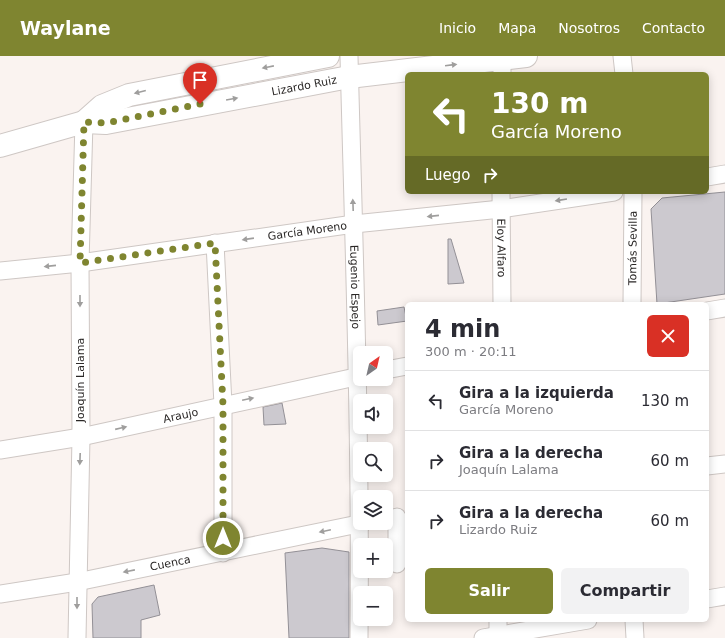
<!DOCTYPE html>
<html lang="es">
<head>
<meta charset="utf-8">
<style>
	body { margin:0; font-family:"DejaVu Sans",sans-serif; background:#f2f2f3; color:#2b2b33; height:100vh; display:flex; flex-direction:column; font-size:15px; white-space:nowrap }
	* { box-sizing:border-box; margin:0 }
	p { font-size:13px; color:#7c7c81 }
	.icon { flex:none; width:22px; height:22px; fill:none; stroke:currentColor; stroke-width:2; stroke-linecap:round; stroke-linejoin:round }
	.map { position:relative; flex:1; overflow:hidden }
	.side { position:absolute; left:405px; top:246px; width:304px; height:320px; display:flex; flex-direction:column; background:#fff; border-radius:6px; box-shadow:0 2px 10px #0003 }
	.side>* { flex:none }
	.hud { position:absolute; left:405px; top:16px; width:304px; height:122px; border-radius:6px; box-shadow:0 2px 10px #0003; background:#7f8530; color:#fff; overflow:hidden }
	.needle { width:26px; rotate:34deg }
	.buttons { position:absolute; left:353px; top:290px; display:grid; gap:8px }
	.buttons a { display:grid; place-items:center; width:40px; height:40px; border-radius:6px; background:#fff; box-shadow:0 2px 10px #0003; font-size:20px }
	.pin { position:absolute; display:grid; place-items:center; width:34px; height:34px; color:#fff; margin:-41px -17px; border-radius:50% 50% 50% 0; rotate:-45deg; box-shadow:0 0 4px #0007 }
	.pin .icon { rotate:45deg }
	.me { position:absolute; width:44px; margin:-22px; rotate:0deg; stroke-linejoin:round; filter:drop-shadow(0 0 3px #0008) }
	.turn { display:flex; align-items:center; gap:14px; height:84px; padding:0 20px; font-size:18px }
	.turn .icon { width:52px; height:52px; stroke-width:2.5 }
	.turn b { display:block; font-size:28px; line-height:34px }
	.then { display:flex; align-items:center; height:38px; padding:0 20px; background:#0003; gap:8px; font-size:15px }
	.round { display:grid; place-items:center; flex:none; width:42px; height:42px; border-radius:6px; background:#f2f2f3 }
	.head { display:flex; align-items:center; justify-content:space-between; height:68px; padding:0 20px }
	h1 { font-size:24px; font-weight:700; line-height:30px }
	.primary-button { display:flex; gap:8px; margin-top:auto; padding:8px 20px }
	.primary-button a { flex:1; height:46px; border-radius:6px; background:#7f8530; color:#fff; font-size:16px; font-weight:700; line-height:46px; text-align:center }
	.primary-button a+a { background:#f2f2f3; color:#2b2b33 }
	ul { padding:0; list-style:none }
	li { display:flex; align-items:center; gap:12px; height:60px; padding:0 20px; border-top:1px solid #e1e1e2 }
	li div { flex:1 }
	li b { display:block; font-size:15px }
	li em { font-style:normal }
	header { display:flex; align-items:center; gap:24px; box-sizing:border-box; height:56px; padding:0 20px; background:#7f8530; color:#fff }
	header strong { font-size:19px }
	nav { display:flex; gap:22px; margin-inline-start:auto; font-size:14px }
	.map>svg:first-child { display:block }
</style>
</head>
<body>
<header>
<strong>Waylane</strong>
<nav><a>Inicio</a><a>Mapa</a><a>Nosotros</a><a>Contacto</a></nav>
</header>
<div class="map">
<svg width="725" height="582" viewBox="0 0 725 582">
	<rect width="100%" height="100%" fill="#faf3f0"/>
	<g fill="#ccc9cf" stroke="#939096">
		<path d="M725 136V238L657 248 651 153 662 142Z"/>
		<path d="M448 183H451L464 227 448 228Z"/>
		<path d="M404 251 407 265 378 269 377 255Z"/>
		<path d="M282 347 286 368 264 369 263 351Z"/>
		<path d="M322 492 349 496V582H289L285 497Z"/>
		<path d="M154 529 160 559 141 564V582H93L92 548 98 541Z"/>
	</g>
	<g fill="none" stroke-linecap="round" stroke-linejoin="round">
		<defs>
			<g id="minor">
				<path id="s1" d="M349 0C354 194 361 388 359 582"/>
				<path d="M622 0 624 18"/>
				<path d="M502 18V3"/>
				<path d="M707 121 725 118"/>
				<path id="s2" d="M501 136 502 248"/>
				<path d="M215 187 223 349V497"/>
				<path id="s3" d="M0 215 80 207 354 168 501 153 614 136"/>
				<path id="s4" d="M632 248 633 136"/>
				<path d="M707 255 725 252"/>
				<path d="M386 314 407 310"/>
				<path id="s5" d="M0 394 81 381 360 320"/>
				<path d="M707 410 725 408"/>
				<path d="M397 508V461"/>
				<path id="s6" d="M0 538 77 526 363 467"/>
				<path d="M707 543 725 540"/>
				<path d="M634 564 635 582"/>
				<path d="M77 582 81 381 80 207 84 66"/>
				<path d="M483 582 588 564"/>
				<path d="M498 582V564"/>
			</g>
			<g id="secondary">
				<path d="M84 66 102 50 129 39 328 0"/>
				<path id="s7" d="M0 90 84 66 106 67 349 21 526 0"/>
			</g>
		</defs>
		<use href="#minor" stroke="#cec7c4" stroke-width="19"/>
		<use href="#secondary" stroke="#cec7c4" stroke-width="24"/>
		<use href="#minor" stroke="#fff" stroke-width="17"/>
		<use href="#secondary" stroke="#fff" stroke-width="22"/>
	</g>
	<defs><path id="oneway-solid" d="M-6-.8H1V-3.2L6.5 0L1 3.2V.8H-6Z"/></defs>
	<g fill="#9f9e9d">
		<use href="#oneway-solid" transform="translate(451 9) rotate(-7)"/>
		<use href="#oneway-solid" transform="translate(268 11) rotate(169)"/>
		<use href="#oneway-solid" transform="translate(140 36) rotate(166)"/>
		<use href="#oneway-solid" transform="translate(232 43) rotate(-10)"/>
		<use href="#oneway-solid" transform="translate(561 144) rotate(171)"/>
		<use href="#oneway-solid" transform="translate(353 149) rotate(-92)"/>
		<use href="#oneway-solid" transform="translate(433 160) rotate(174)"/>
		<use href="#oneway-solid" transform="translate(248 183) rotate(172)"/>
		<use href="#oneway-solid" transform="translate(50 210) rotate(174)"/>
		<use href="#oneway-solid" transform="translate(80 245) rotate(90)"/>
		<use href="#oneway-solid" transform="translate(248 343) rotate(-12)"/>
		<use href="#oneway-solid" transform="translate(121 372) rotate(-13)"/>
		<use href="#oneway-solid" transform="translate(80 403) rotate(92)"/>
		<use href="#oneway-solid" transform="translate(325 475) rotate(168)"/>
		<use href="#oneway-solid" transform="translate(129 515) rotate(169)"/>
		<use href="#oneway-solid" transform="translate(77 547) rotate(90)"/>
	</g>
	<g fill="none" stroke-linecap="round" stroke-linejoin="round">
		<path stroke="#7f8530" stroke-width="7" stroke-dasharray="0 12.6" d="M200 48 106 67 84 66 80 207 215 187 223 349V482"/>
	</g>
	<g text-anchor="middle" stroke-width="3" stroke-linejoin="round" paint-order="stroke">
		<g font-size="11" fill="#2a2726" stroke="#fff">
			<text dy="4" stroke="none"><textPath href="#s7" startOffset="311">Lizardo Ruiz</textPath></text>
			<text dy="4" stroke="none"><textPath href="#s3" startOffset="310">García Moreno</textPath></text>
			<text dy="4" stroke="none"><textPath href="#s2" startOffset="56">Eloy Alfaro</textPath></text>
			<text dy="4" stroke="none"><textPath href="#s4" startOffset="56">Tomás Sevilla</textPath></text>
			<text dy="4" stroke="none"><textPath href="#s1" startOffset="231">Eugenio Espejo</textPath></text>
			<text transform="translate(80 324) rotate(-90)" y="4">Joaquín Lalama</text>
			<text dy="4" stroke="none"><textPath href="#s5" startOffset="184">Araujo</textPath></text>
			<text dy="4" stroke="none"><textPath href="#s6" startOffset="173">Cuenca</textPath></text>
		</g>
	</g>
</svg>
<div class="buttons">
<a><svg class="needle" viewBox="-14 -14 28 28"><path d="M0-13l5 13h-10z" fill="#e53935"/><path d="M0 13l5-13h-10z" fill="#7c7c81"/></svg></a>
<a><svg class="icon" aria-label="sound" viewBox="0 0 24 24"><path d="M4 9h4l5-4v14l-5-4H4zM17 9q2 3 0 6"/></svg></a>
<a><svg class="icon" aria-label="search" viewBox="0 0 24 24"><circle cx="10" cy="10" r="6"/><path d="M15 15l6 6"/></svg></a>
<a><svg class="icon" aria-label="layers" viewBox="0 0 24 24"><path d="M12 4l9 5-9 5-9-5zM3 14l9 5 9-5"/></svg></a>
<a>+</a>
<a>−</a>
</div>
<div class="pin" style="left:200px;top:48px;background:#d93025"><svg class="icon" aria-label="arrive" viewBox="0 0 24 24"><path d="M6 21V4h12l-3 4 3 4H6"/></svg></div>
<svg class="me" style="left:223px;top:482px" viewBox="-20 -20 40 40"><circle r="17" fill="#7f8530" stroke="#fff" stroke-width="3"/><path d="M0-11L8 9 0 5-8 9z" fill="#fff"/></svg>
<div class="hud">
<div class="turn"><svg class="icon" aria-label="left" viewBox="0 0 24 24"><path d="M17 20v-9H6M10 6l-5 5 5 5"/></svg><div><b>130 m</b>García Moreno</div></div>
<div class="then">Luego<svg class="icon" aria-label="right" viewBox="0 0 24 24"><path d="M7 20v-9h11M14 6l5 5-5 5"/></svg></div>
</div>
<section class="side">
<div class="head"><div><h1>4 min</h1><p>300 m · 20:11</p></div><a class="round" style="background:#d93025;color:#fff"><svg class="icon" aria-label="close" viewBox="0 0 24 24"><path d="M6 6l12 12M18 6L6 18"/></svg></a></div>
<ul>
<li><svg class="icon" aria-label="left" viewBox="0 0 24 24"><path d="M17 20v-9H6M10 6l-5 5 5 5"/></svg><div><b>Gira a la izquierda</b><p>García Moreno</p></div><em>130 m</em></li>
<li><svg class="icon" aria-label="right" viewBox="0 0 24 24"><path d="M7 20v-9h11M14 6l5 5-5 5"/></svg><div><b>Gira a la derecha</b><p>Joaquín Lalama</p></div><em>60 m</em></li>
<li><svg class="icon" aria-label="right" viewBox="0 0 24 24"><path d="M7 20v-9h11M14 6l5 5-5 5"/></svg><div><b>Gira a la derecha</b><p>Lizardo Ruiz</p></div><em>60 m</em></li>
</ul>
<div class="primary-button"><a>Salir</a><a>Compartir</a></div>
</section>
</div>
</body>
</html>
